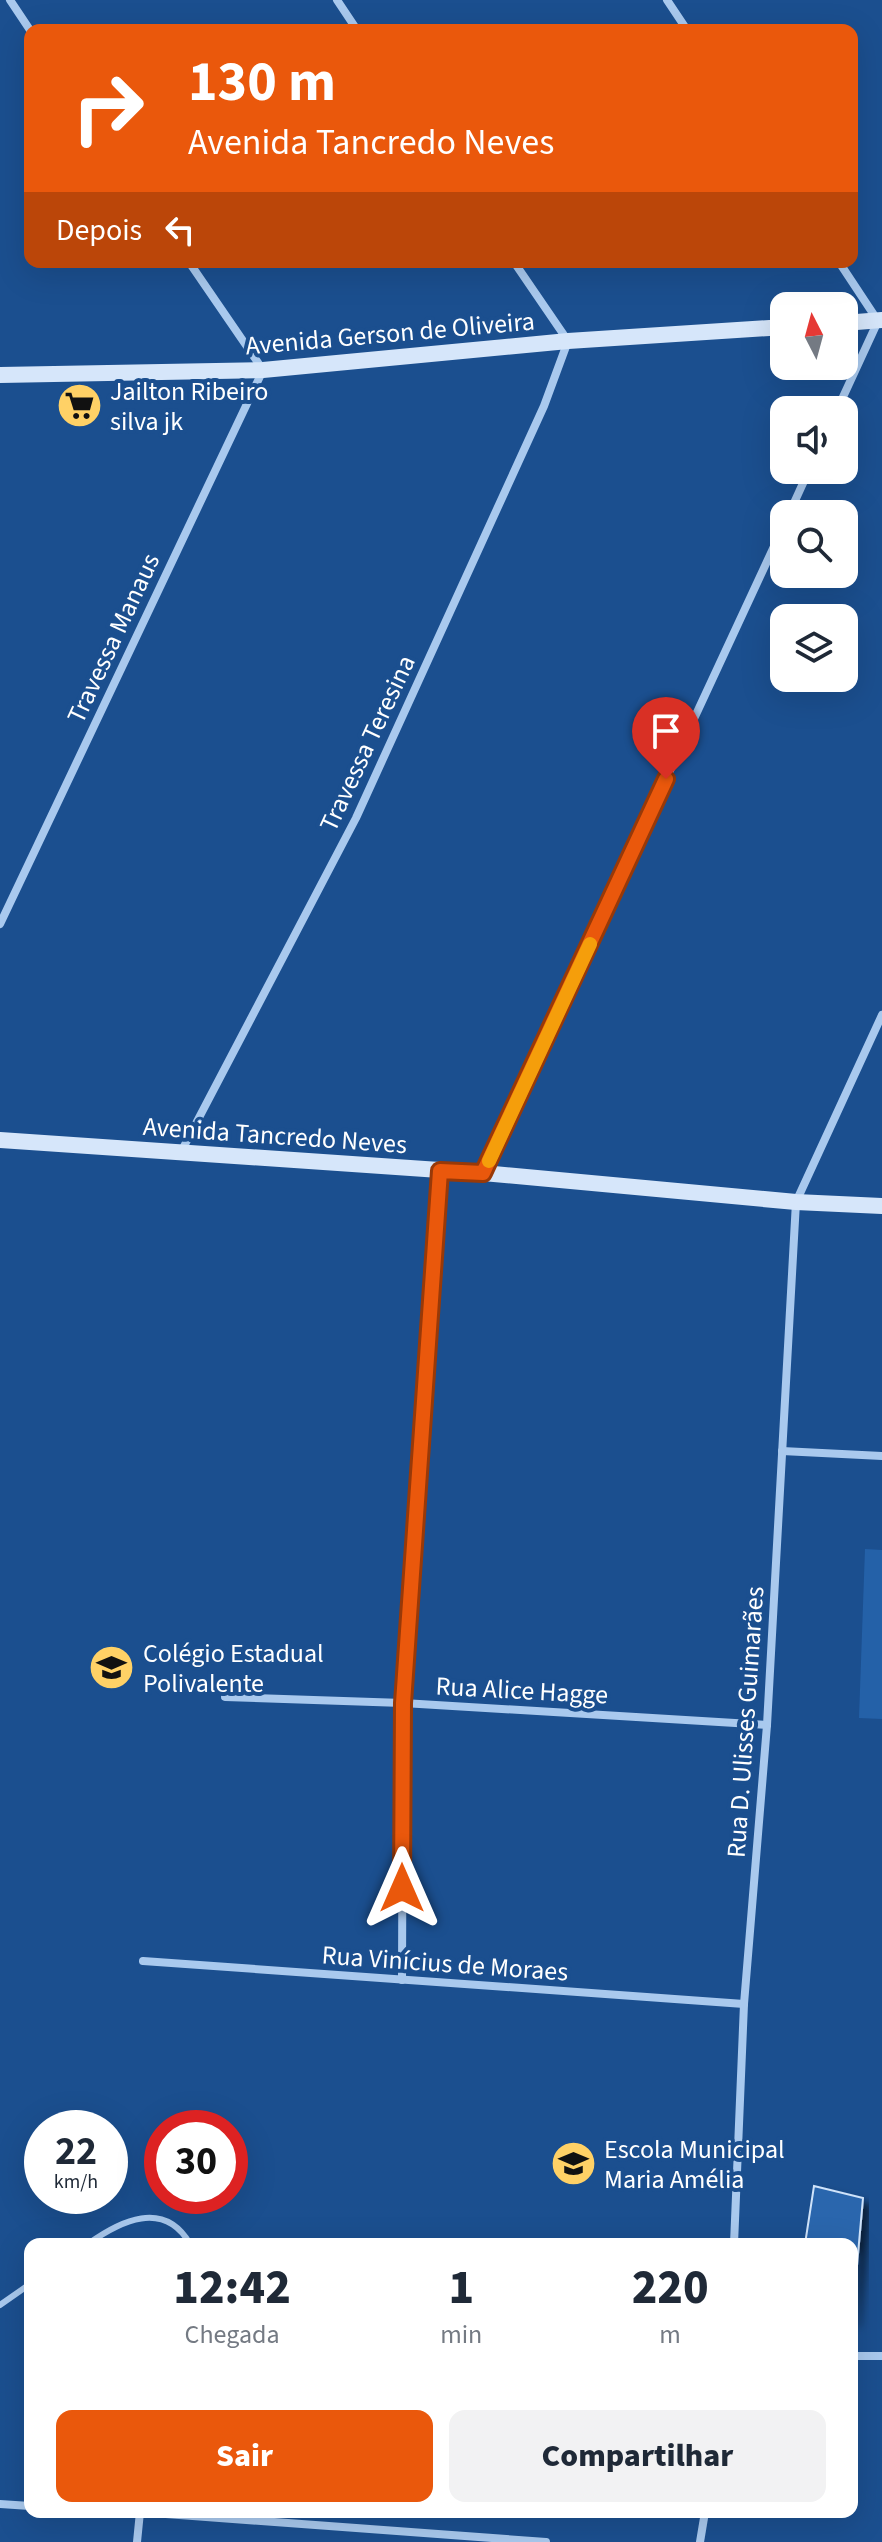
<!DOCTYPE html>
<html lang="pt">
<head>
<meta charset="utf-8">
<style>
	body { margin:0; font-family:"Source Sans 3",sans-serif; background:#f2f2f3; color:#1f2937; height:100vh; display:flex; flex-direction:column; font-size:30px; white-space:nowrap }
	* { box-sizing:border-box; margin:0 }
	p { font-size:26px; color:#747a83 }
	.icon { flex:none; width:44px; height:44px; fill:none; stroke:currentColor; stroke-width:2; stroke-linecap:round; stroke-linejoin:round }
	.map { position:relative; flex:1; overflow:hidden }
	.details { position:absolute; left:24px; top:2238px; width:834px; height:280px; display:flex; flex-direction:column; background:#fff; border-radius:16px; box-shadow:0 8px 32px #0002 }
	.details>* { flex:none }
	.guide { position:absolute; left:24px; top:24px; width:834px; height:244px; border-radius:16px; box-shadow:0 8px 32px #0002; background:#ea580c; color:#fff; overflow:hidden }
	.needle { width:52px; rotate:354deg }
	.buttons { position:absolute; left:770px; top:292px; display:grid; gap:16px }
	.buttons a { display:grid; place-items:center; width:88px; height:88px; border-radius:16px; background:#fff; box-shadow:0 8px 32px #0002; font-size:40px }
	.speed { position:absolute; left:24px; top:2110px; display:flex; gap:16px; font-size:40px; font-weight:700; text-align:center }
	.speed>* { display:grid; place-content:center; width:104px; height:104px; border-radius:50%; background:#fff; box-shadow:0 8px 32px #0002; line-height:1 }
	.speed small { font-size:20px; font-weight:400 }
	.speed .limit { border:12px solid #d22; background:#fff; color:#111 }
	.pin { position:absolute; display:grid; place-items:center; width:68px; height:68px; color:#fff; margin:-82px -34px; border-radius:50% 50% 50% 0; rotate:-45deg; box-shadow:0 0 8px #0007 }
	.pin .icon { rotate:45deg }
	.me { position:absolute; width:88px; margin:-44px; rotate:0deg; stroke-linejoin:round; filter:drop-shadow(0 0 6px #0008) }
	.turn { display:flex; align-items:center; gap:28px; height:168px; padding:0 32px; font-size:36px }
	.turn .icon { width:104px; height:104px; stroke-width:2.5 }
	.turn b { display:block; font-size:56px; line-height:68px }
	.then { display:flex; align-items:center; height:76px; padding:0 32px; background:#0003; gap:16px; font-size:30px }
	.eta { display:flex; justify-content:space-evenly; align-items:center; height:136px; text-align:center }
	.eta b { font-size:48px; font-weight:800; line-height:56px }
	.primary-button { display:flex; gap:16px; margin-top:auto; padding:16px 32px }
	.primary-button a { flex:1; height:92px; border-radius:16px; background:#ea580c; color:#fff; font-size:32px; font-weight:800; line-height:92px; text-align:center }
	.primary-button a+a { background:#f2f2f3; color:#1f2937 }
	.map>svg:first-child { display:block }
</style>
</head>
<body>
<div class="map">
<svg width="882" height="2542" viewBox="0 0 882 2542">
	<defs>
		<filter id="shadow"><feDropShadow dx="7" dy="7" stdDeviation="4" flood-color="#0009"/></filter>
	</defs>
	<rect width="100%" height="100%" fill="#1b4f8f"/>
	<path fill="#2461a8" d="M865 1549 882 1550V1719L859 1718Z"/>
	<path fill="#2a66ad" stroke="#cfe3fa" stroke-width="2" filter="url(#shadow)" d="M814 2186 863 2198 852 2321V2244H805Z"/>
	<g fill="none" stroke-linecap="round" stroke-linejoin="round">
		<g stroke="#a9c9ee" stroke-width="6">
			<path d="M88 2244C120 2221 164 2199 190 2244"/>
			<path d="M0 2305 30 2284"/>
		</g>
		<g stroke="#a9c9ee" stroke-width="8">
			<path d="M10 0 30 30"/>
			<path d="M337 0 357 30"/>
			<path d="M667 0 687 30"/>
			<path d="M837 410 878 321 839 262"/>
			<path d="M789 514 809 470"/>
			<path d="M0 924 263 370 189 262"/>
			<path d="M181 1152 356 818 544 406 568 341 514 262"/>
			<path d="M483 1173 784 525"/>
			<path d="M782 1451 882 1456"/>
			<path d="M225 1697 403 1703 767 1725"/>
			<path d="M143 1961 744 2004"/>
			<path d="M402 1980 403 1703 440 1171"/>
			<path d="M734 2244 744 2004 767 1725 796 1202 882 1015"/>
			<path d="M852 2356H882"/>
			<path d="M0 2504 30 2506"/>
			<path d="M139 2512 546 2542"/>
			<path d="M137 2542 140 2512"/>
			<path d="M700 2542 705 2512"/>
		</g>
		<g stroke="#d6e6fa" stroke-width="16">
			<path d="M844 323 882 320"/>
			<path d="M0 375 263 370 568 341 784 327"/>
			<path d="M0 1140 483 1173 796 1202 882 1206"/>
		</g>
	</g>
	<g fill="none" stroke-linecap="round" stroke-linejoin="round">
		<defs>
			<path id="route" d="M402 1888 403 1703 440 1171 483 1173 666 779"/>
		</defs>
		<use href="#route" stroke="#983908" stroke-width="20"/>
		<use href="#route" stroke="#ea580c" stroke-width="14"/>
		<path stroke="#f59e0b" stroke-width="14" d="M489 1161 590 944"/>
	</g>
	<defs>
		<symbol id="supermarket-disc" viewBox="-11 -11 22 22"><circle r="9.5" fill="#ffd166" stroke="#1b4f8f"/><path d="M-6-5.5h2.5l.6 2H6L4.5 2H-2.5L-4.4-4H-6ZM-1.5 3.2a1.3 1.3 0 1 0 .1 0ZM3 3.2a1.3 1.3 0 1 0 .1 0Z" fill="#111"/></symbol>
		<symbol id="school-disc" viewBox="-11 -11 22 22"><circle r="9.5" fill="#ffd166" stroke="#1b4f8f"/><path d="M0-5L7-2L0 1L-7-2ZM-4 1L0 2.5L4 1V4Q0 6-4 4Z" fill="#111"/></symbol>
	</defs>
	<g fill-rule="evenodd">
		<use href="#supermarket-disc" x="54" y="380" width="51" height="51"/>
		<use href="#school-disc" x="86" y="1642" width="51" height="51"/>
		<use href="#school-disc" x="548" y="2138" width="51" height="51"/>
	</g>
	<g text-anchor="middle" stroke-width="8" stroke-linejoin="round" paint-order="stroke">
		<g font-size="26" fill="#fff" stroke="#1b4f8f">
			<text transform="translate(390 333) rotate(-5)" y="9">Avenida Gerson de Oliveira</text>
			<text transform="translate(113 638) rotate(-65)" y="9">Travessa Manaus</text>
			<text transform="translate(367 743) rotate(-65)" y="9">Travessa Teresina</text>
			<text transform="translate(275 1135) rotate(4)" y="9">Avenida Tancredo Neves</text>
			<text transform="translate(522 1690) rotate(3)" y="9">Rua Alice Hagge</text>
			<text transform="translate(745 1722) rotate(-86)" y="9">Rua D. Ulisses Guimarães</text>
			<text transform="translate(445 1963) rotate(4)" y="9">Rua Vinícius de Moraes</text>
		</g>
		<g font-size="26" fill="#fff" stroke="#1b4f8f" text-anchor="start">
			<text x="110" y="400">Jailton Ribeiro<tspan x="110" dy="30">silva jk</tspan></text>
			<text x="143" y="1662">Colégio Estadual<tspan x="143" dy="30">Polivalente</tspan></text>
			<text x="604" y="2158">Escola Municipal<tspan x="604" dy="30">Maria Amélia</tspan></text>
		</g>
	</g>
</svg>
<div class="buttons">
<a><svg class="needle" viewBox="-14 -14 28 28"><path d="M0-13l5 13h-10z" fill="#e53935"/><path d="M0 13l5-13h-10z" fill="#747a83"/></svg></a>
<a><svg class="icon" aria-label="sound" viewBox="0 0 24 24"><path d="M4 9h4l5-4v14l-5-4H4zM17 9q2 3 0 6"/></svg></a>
<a><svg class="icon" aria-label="search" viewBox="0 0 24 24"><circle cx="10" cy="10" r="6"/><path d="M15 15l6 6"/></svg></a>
<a><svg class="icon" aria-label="layers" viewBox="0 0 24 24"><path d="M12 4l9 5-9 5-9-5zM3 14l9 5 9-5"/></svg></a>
</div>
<div class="speed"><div>22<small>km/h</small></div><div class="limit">30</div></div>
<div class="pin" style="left:666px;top:779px;background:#d93025"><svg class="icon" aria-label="arrive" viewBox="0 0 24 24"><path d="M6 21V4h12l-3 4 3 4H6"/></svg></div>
<svg class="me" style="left:402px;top:1888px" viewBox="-20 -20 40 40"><path d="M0-17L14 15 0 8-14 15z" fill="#ea580c" stroke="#fff" stroke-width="4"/></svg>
<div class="guide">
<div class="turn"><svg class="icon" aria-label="right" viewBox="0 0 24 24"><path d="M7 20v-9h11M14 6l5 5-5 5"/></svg><div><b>130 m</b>Avenida Tancredo Neves</div></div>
<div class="then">Depois<svg class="icon" aria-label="left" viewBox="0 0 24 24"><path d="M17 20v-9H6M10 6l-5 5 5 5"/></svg></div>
</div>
<section class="details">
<div class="eta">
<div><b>12:42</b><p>Chegada</p></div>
<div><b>1</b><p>min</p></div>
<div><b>220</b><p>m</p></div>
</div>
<div class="primary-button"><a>Sair</a><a>Compartilhar</a></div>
</section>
</div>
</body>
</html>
